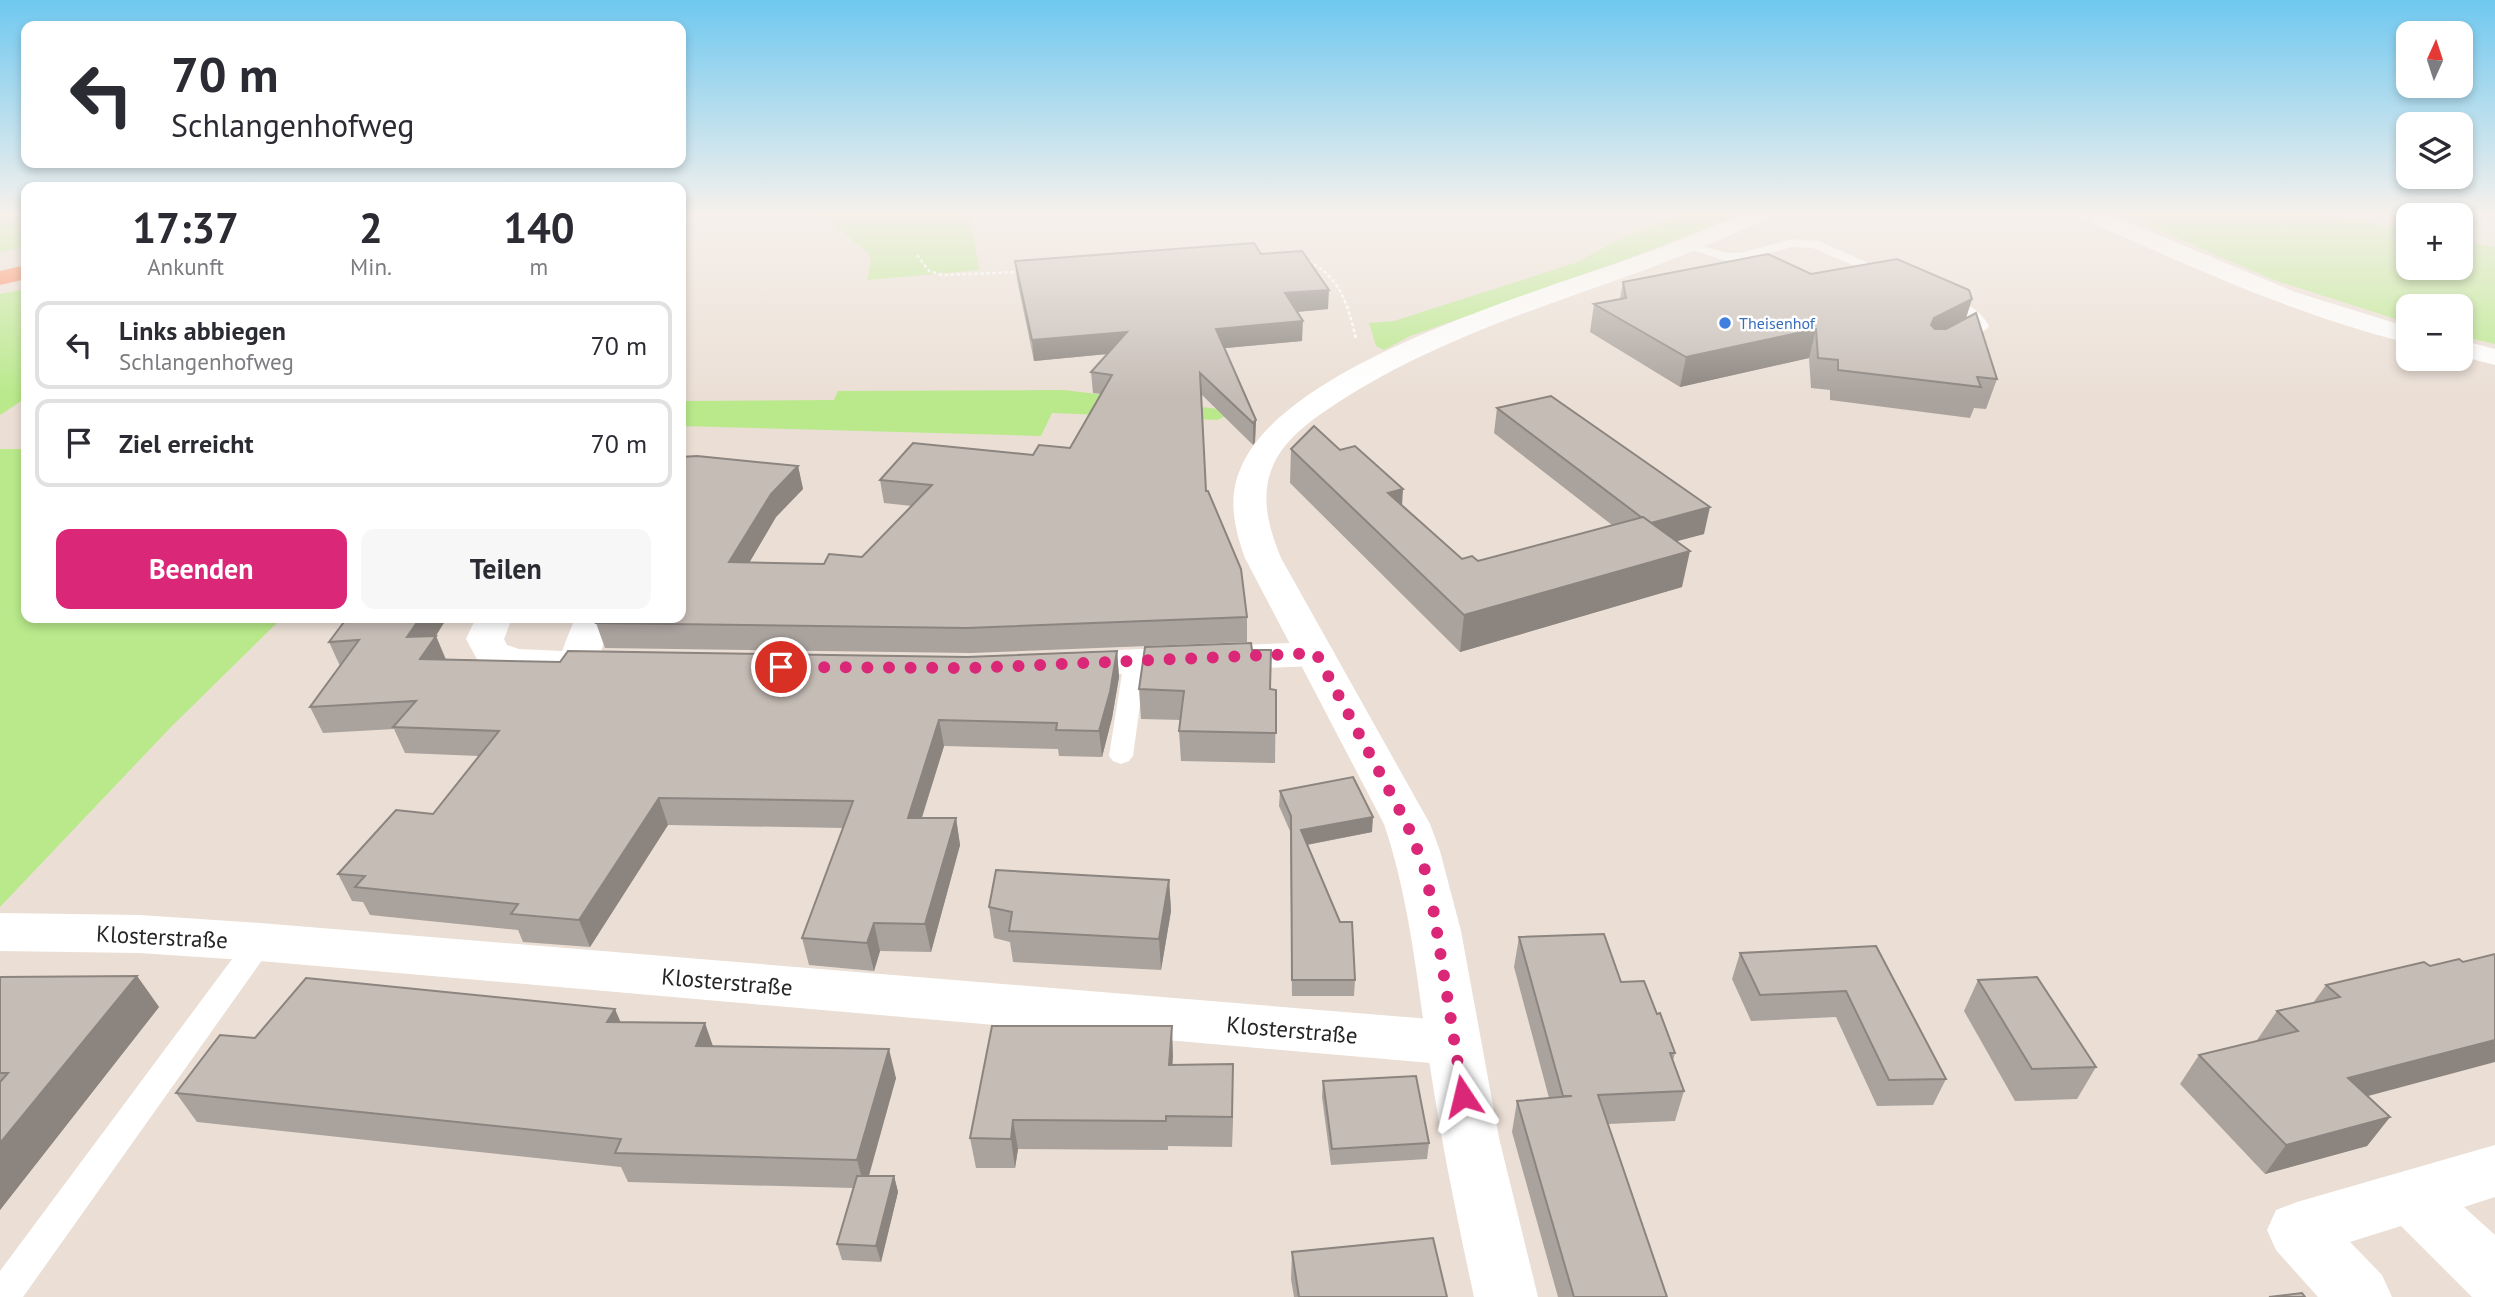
<!DOCTYPE html>
<html lang="de">
<head>
<meta charset="utf-8">
<style>
	body { margin:0; font-family:"PT Sans",sans-serif; background:#f7f7f7; color:#2b2b33; height:100vh; display:flex; flex-direction:column; font-size:26px; white-space:nowrap }
	* { box-sizing:border-box; margin:0 }
	p { font-size:23px; color:#7c7c81 }
	.icon { flex:none; width:38px; height:38px; fill:none; stroke:currentColor; stroke-width:2; stroke-linecap:round; stroke-linejoin:round }
	.map { position:relative; flex:1; overflow:hidden }
	.drawer { position:absolute; left:21px; top:182px; width:665px; height:441px; display:flex; flex-direction:column; background:#fff; border-radius:14px; box-shadow:0 4px 10px #0003 }
	.drawer>* { flex:none }
	.banner { position:absolute; left:21px; top:21px; width:665px; height:147px; border-radius:14px; box-shadow:0 4px 10px #0003; background:#fff; color:#2b2b33; overflow:hidden }
	.needle { width:46px; rotate:3deg }
	.buttons { position:absolute; left:2396px; top:21px; display:grid; gap:14px }
	.buttons a { display:grid; place-items:center; width:77px; height:77px; border-radius:14px; background:#fff; box-shadow:0 4px 10px #0003; font-size:35px }
	.pin { position:absolute; display:grid; place-items:center; width:60px; height:60px; color:#fff; margin:-30px; border:4px solid #fff; border-radius:50%; box-shadow:0 2px 7px #0007 }
	.me { position:absolute; width:77px; margin:-38px; rotate:350deg; stroke-linejoin:round; filter:drop-shadow(0 0 5px #0008) }
	.turn { display:flex; align-items:center; gap:24px; height:147px; padding:0 35px; font-size:32px }
	.turn .icon { width:91px; height:91px; stroke-width:2.5 }
	.turn b { display:block; font-size:49px; line-height:60px }
	.eta { display:flex; justify-content:space-evenly; align-items:center; height:119px; text-align:center }
	.eta b { font-size:42px; font-weight:700; line-height:49px }
	.button { display:flex; gap:14px; margin-top:auto; padding:14px 35px }
	.button a { flex:1; height:80px; border-radius:14px; background:#db2777; color:#fff; font-size:28px; font-weight:700; line-height:80px; text-align:center }
	.button a+a { background:#f7f7f7; color:#2b2b33 }
	ul { padding:0; list-style:none }
	li { display:flex; align-items:center; gap:21px; height:88px; margin:0 14px 10px; padding:0 21px; border:4px solid #e1e1e2; border-radius:14px }
	li div { flex:1 }
	li b { display:block; font-size:26px }
	li em { font-style:normal }
	.map>svg:first-child { display:block }
</style>
</head>
<body>
<div class="map">
<svg width="2495" height="1297" viewBox="0 0 2495 1297">
	<rect width="100%" height="100%" fill="#ebdfd5"/>
	<g fill="#b9e98b">
		<path d="M0 214H26V247L0 252Z"/>
		<path d="M818 214H970L979 270 867 280 871 262 868 252Z"/>
		<path d="M1682 214H1741L1610 266 1410 336 1384 350 1376 346 1369 323 1394 321 1578 262 1610 244Z"/>
		<path d="M2122 214H2326L2408 230V268H2460L2461 240 2495 247V344L2461 336 2460 306H2408V323L2274 280Z"/>
		<path d="M26 289V398L0 415V294Z"/>
		<path d="M1064 390 1234 411 1218 420 1052 413 1041 436 681 426V401L834 400 838 391Z"/>
		<path d="M0 449H26V618H282L170 728 0 907Z"/>
	</g>
	<g fill="none" stroke-linecap="round" stroke-linejoin="round">
		<g stroke="#fff" stroke-width="2.5" stroke-dasharray="3.5 2.5" stroke-linecap="butt">
			<path d="M1255 254H1274"/>
			<path d="M917 255 929 271 943 275 1019 272"/>
			<path d="M1303 259C1339 273 1348 304 1356 339"/>
		</g>
		<g fill="#fff" fill-rule="evenodd">
			<path d="M1792 239 1819 241 1895 275 1888 279 1883 278 1813 248 1792 247 1741 261H1726L1681 246 1687 242 1727 253H1741Z"/>
			<path d="M1943 296C1962 301 1980 308 1989 326L1987 329 1960 344H1950L1948 341 1950 338 1974 325 1966 315 1938 303V297Z"/>
			<path d="M1135 655 1143 656 1146 661 1133 756 1129 761 1121 764 1113 761 1109 756 1124 661 1127 656Z"/>
			<path d="M260 932 270 935 274 942 270 949 23 1297H0V1271L250 935Z"/>
		</g>
		<g fill="#fff" fill-rule="evenodd">
			<path d="M2080 214H2109L2295 292 2408 327V343C2295 315 2189 266 2083 219Z"/>
			<path d="M2460 340 2495 349V365L2460 356Z"/>
			<path d="M476 618H512L504 639 507 645 519 649 562 651 575 618H612L597 663 591 671C555 680 513 674 478 661L466 639Z"/>
			<path d="M1316 642 1330 646 1335 654 1330 662 1316 666 1067 676 1053 672 1047 664 1053 656 1067 652Z"/>
			<path d="M0 913 139 915 260 923 1454 1021 1473 1027 1481 1043 1473 1059 1454 1065 260 961 139 953 0 951Z"/>
			<path d="M2495 1145V1197L2464 1207 2495 1235V1297H2472L2401 1226 2350 1242 2382 1275 2392 1297H2318L2276 1250 2267 1230 2276 1210 2297 1202Z"/>
		</g>
		<path fill="#fff" fill-rule="evenodd" d="M1742 214H1771L1768 219C1727 237 1687 254 1645 270 1539 308 1432 341 1337 403 1316 417 1291 434 1278 456 1258 489 1267 524 1281 558L1430 824 1440 851 1461 931 1499 1138 1538 1297H1474C1457 1218 1441 1140 1429 1060 1417 980 1410 901 1384 824L1245 558C1234 527 1227 497 1242 465 1289 364 1527 295 1628 259 1667 246 1704 231 1742 214Z"/>
		<path fill="#ff804d" fill-rule="evenodd" d="M26 265V279L0 285V271Z"/>
	</g>
	<g fill="#aaa29d">
		<path d="M1261 254 1328 309 1297 312 1302 341 1224 348 1256 420 1255 442 1253 445 1201 394 1206 491 1247 617V642L971 653 605 648 596 623 798 466 803 489 776 517 749 563 824 564 862 557 912 506 884 503 880 480 1070 448 1101 394 1093 393 1091 372 1107 354 1034 361 1017 280 1015 261Z"/>
		<path d="M1811 274 1972 299 1966 318 1997 379 1986 409 1974 408 1970 418 1830 400V390L1811 388 1809 358 1680 387 1590 332 1594 304 1620 299 1623 282Z"/>
		<path d="M1497 408 1704 534 1676 541 1682 587 1460 652 1290 483 1291 449 1402 505 1462 559 1478 561 1612 525 1494 433Z"/>
		<path d="M347 618H447L436 636 446 659 560 662 967 657 1117 651 1119 677 1112 718 1102 757 1059 756 1058 749 944 746 922 818H956L960 845 931 952 880 951 874 971 809 965 802 938 843 828 668 825 590 947 523 942 518 930 370 915 363 902 352 901 338 874 433 814 479 756 405 753 394 729 323 733 310 707 340 666 329 642Z"/>
		<path d="M1252 650 1270 689 1276 690 1275 763 1181 761 1179 731 1181 720 1141 719 1139 689Z"/>
		<path d="M1280 791 1372 832 1307 845 1355 980 1354 996H1292L1290 831 1279 806Z"/>
		<path d="M1169 880 1171 911 1161 970 1013 962 1010 942 994 938 989 907Z"/>
		<path d="M1519 937 1621 982 1657 1014 1675 1053 1673 1060 1684 1091 1675 1121 1608 1124 1667 1297H1558L1512 1132 1517 1101 1549 1098 1514 967Z"/>
		<path d="M1876 946 1946 1079 1933 1105 1877 1106 1836 1017 1751 1021 1732 979 1740 953Z"/>
		<path d="M2463 962 2368 1096 2390 1117 2367 1146 2265 1174 2180 1084 2199 1055 2259 1041 2257 1040 2277 1011 2313 1003 2326 985 2430 966Z"/>
		<path d="M137 976 159 1007 0 1210V977Z"/>
		<path d="M1978 980 2096 1067 2077 1099 2015 1101 1964 1011Z"/>
		<path d="M621 1022 713 1046 896 1078 869 1176H894L898 1192 881 1262 842 1260 837 1244 853 1188 628 1182 621 1167 197 1122 176 1093 255 1038Z"/>
		<path d="M1172 1026V1065L1233 1093 1232 1147 1168 1146V1150L1018 1149 1015 1168H976L970 1138Z"/>
		<path d="M1323 1081 1429 1143 1427 1159 1331 1165 1322 1097Z"/>
		<path d="M1292 1252 1447 1297H1294L1291 1279Z"/>
	</g>
	<g fill="#8b847f">
		<path d="M1329 290 1328 309 1285 313V293Z"/>
		<path d="M1972 299 1963 327 1925 347 1934 318Z"/>
		<path d="M1303 321 1302 341 1216 349V329Z"/>
		<path d="M1816 329 1809 358 1680 387 1686 357Z"/>
		<path d="M1127 332 1128 352 1034 361 1032 340Z"/>
		<path d="M1256 420 1255 442 1253 445V423Z"/>
		<path d="M798 466 803 489 776 517 735 587 729 562 771 494Z"/>
		<path d="M1403 489 1401 523 1388 493Z"/>
		<path d="M1710 507 1704 534 1644 550 1649 523Z"/>
		<path d="M1690 551 1682 587 1460 652 1464 615Z"/>
		<path d="M420 618H447L425 652 436 636 446 661 431 684 407 637Z"/>
		<path d="M1117 651 1119 677 1112 718 1102 757 1099 731Z"/>
		<path d="M939 720 944 746 913 845 908 818Z"/>
		<path d="M659 798 668 825 590 947 579 920Z"/>
		<path d="M1373 817 1372 832 1300 846 1301 830Z"/>
		<path d="M956 818 960 845 931 952 925 924Z"/>
		<path d="M1169 880 1171 911 1161 970 1159 939Z"/>
		<path d="M874 923 880 951 874 971 867 943Z"/>
		<path d="M137 976 159 1007 0 1210V1143Z"/>
		<path d="M615 1009 627 1037 607 1022Z"/>
		<path d="M705 1023 715 1052 696 1046Z"/>
		<path d="M1172 1026 1173 1056 1171 1094 1169 1065Z"/>
		<path d="M2495 1040V1062L2327 1107 2348 1078Z"/>
		<path d="M889 1049 896 1078 865 1189 857 1160Z"/>
		<path d="M1233 1064V1093L1232 1147V1117Z"/>
		<path d="M2390 1117 2367 1146 2265 1174 2286 1145Z"/>
		<path d="M1013 1120 1018 1149 1015 1168 1011 1139Z"/>
		<path d="M894 1176 898 1192 881 1262 876 1246Z"/>
	</g>
	<g fill="#c6bcb6" stroke="#8b847f" stroke-width="2">
		<path d="M1254 243 1261 254 1302 251 1329 290 1285 293 1303 321 1216 329 1256 420 1253 423 1200 373 1206 491H1208L1241 569 1247 617 967 628 596 623 598 618H681V457L697 456 798 466 771 494 729 562 824 564 829 554 862 557 932 485 880 480 913 443 1033 455 1039 445 1070 448 1112 375 1091 372 1127 332 1032 340 1015 261Z"/>
		<path d="M1768 254 1811 274 1897 259 1969 290 1972 299 1934 318 1931 325 1935 329H1946L1976 313 1997 379 1977 377 1981 387 1838 370V360L1818 358 1816 329 1686 357 1594 304 1626 298 1623 282Z"/>
		<path d="M1551 396 1710 507 1651 523 1643 517H1641L1497 408Z"/>
		<path d="M1314 426 1340 450 1355 446 1403 489 1388 493 1462 559 1472 556 1478 561 1643 517 1690 551 1464 615 1291 449Z"/>
		<path d="M347 618H420L407 637 436 636 420 659 560 662 568 651 967 657 1117 651 1110 692 1099 731 1056 730 1057 723 939 720 908 818H956L925 924 874 923 867 943 802 938 853 801 659 798 579 920 511 914 518 904 355 887 365 876 338 874 396 810 433 814 499 731 393 727 416 701 310 707 359 640 329 642Z"/>
		<path d="M1251 643 1252 650H1271L1270 689 1276 690V733L1179 731 1184 691 1139 689 1145 647Z"/>
		<path d="M1353 777 1373 817 1301 830 1340 922H1352L1355 980H1292L1291 816 1280 791Z"/>
		<path d="M996 870 1169 880 1159 939 1009 931 1012 912 989 907Z"/>
		<path d="M1604 934 1621 982 1644 981 1657 1014 1660 1013 1675 1053H1670L1684 1091 1598 1095 1667 1297H1574L1517 1101 1572 1096H1563L1519 937Z"/>
		<path d="M1876 946 1946 1079 1889 1080 1846 991 1760 995 1740 953Z"/>
		<path d="M2495 954V1040L2348 1078 2390 1117 2286 1145 2199 1055 2298 1031 2277 1011 2340 997 2326 985 2424 962 2430 966 2459 959 2463 962Z"/>
		<path d="M137 976 0 1143V1082L8 1073H0V977Z"/>
		<path d="M2037 977 2096 1067 2032 1069 1978 980Z"/>
		<path d="M306 978 615 1009 607 1022 705 1023 696 1046 889 1049 857 1160 615 1153 621 1139 176 1093 220 1035 255 1038Z"/>
		<path d="M992 1026H1172L1169 1065 1233 1064 1232 1117 1166 1116V1121L1013 1120 1011 1139 970 1138Z"/>
		<path d="M1416 1076 1429 1143 1332 1149 1323 1081Z"/>
		<path d="M857 1176H894L876 1246 837 1244Z"/>
		<path d="M1433 1238 1447 1297H1299L1292 1252Z"/>
		<path d="M2302 1293 2305 1297H2269Z"/>
	</g>
	<linearGradient id="sky" x2="0" y2="1"><stop stop-color="#6fc8f0"/><stop offset="0.54" stop-color="#f6f1ec"/><stop offset="1" stop-color="#f6f1ec" stop-opacity="0"/></linearGradient>
	<rect width="2495" height="396" fill="url(#sky)"/>
	<g fill="none" stroke-linecap="round" stroke-linejoin="round">
		<path stroke="#db2777" stroke-width="12" stroke-dasharray="0 21.6" d="M781 667 971 668 1316 653 1407 824 1424 866 1434 913 1463 1096"/>
	</g>
	<circle fill="#3f7fe0" stroke="#fff" stroke-width="2.5" cx="1725" cy="323" r="7"/>
	<g text-anchor="middle" stroke-width="5" stroke-linejoin="round" paint-order="stroke">
		<g font-size="16" fill="#366cbe" stroke="#fff" text-anchor="start">
			<text x="1739" y="329">Theisenhof</text>
		</g>
		<g font-size="23" fill="#262626" stroke="#fff">
			<text transform="translate(162 937) rotate(3)" y="8">Klosterstraße</text>
			<text transform="translate(727 982) rotate(5)" y="8">Klosterstraße</text>
			<text transform="translate(1292 1030) rotate(5)" y="8">Klosterstraße</text>
		</g>
	</g>
</svg>
<div class="buttons">
<a><svg class="needle" viewBox="-14 -14 28 28"><path d="M0-13l5 13h-10z" fill="#e53935"/><path d="M0 13l5-13h-10z" fill="#7c7c81"/></svg></a>
<a><svg class="icon" aria-label="layers" viewBox="0 0 24 24"><path d="M12 4l9 5-9 5-9-5zM3 14l9 5 9-5"/></svg></a>
<a>+</a>
<a>−</a>
</div>
<div class="pin" style="left:781px;top:667px;background:#d93025"><svg class="icon" aria-label="arrive" viewBox="0 0 24 24"><path d="M6 21V4h12l-3 4 3 4H6"/></svg></div>
<svg class="me" style="left:1463px;top:1096px" viewBox="-20 -20 40 40"><path d="M0-17L14 15 0 8-14 15z" fill="#db2777" stroke="#fff" stroke-width="4"/></svg>
<div class="banner">
<div class="turn"><svg class="icon" aria-label="left" viewBox="0 0 24 24"><path d="M17 20v-9H6M10 6l-5 5 5 5"/></svg><div><b>70 m</b>Schlangenhofweg</div></div>
</div>
<section class="drawer">
<div class="eta">
<div><b>17:37</b><p>Ankunft</p></div>
<div><b>2</b><p>Min.</p></div>
<div><b>140</b><p>m</p></div>
</div>
<ul>
<li><svg class="icon" aria-label="left" viewBox="0 0 24 24"><path d="M17 20v-9H6M10 6l-5 5 5 5"/></svg><div><b>Links abbiegen</b><p>Schlangenhofweg</p></div><em>70 m</em></li>
<li><svg class="icon" aria-label="arrive" viewBox="0 0 24 24"><path d="M6 21V4h12l-3 4 3 4H6"/></svg><div><b>Ziel erreicht</b></div><em>70 m</em></li>
</ul>
<div class="button"><a>Beenden</a><a>Teilen</a></div>
</section>
</div>
</body>
</html>
